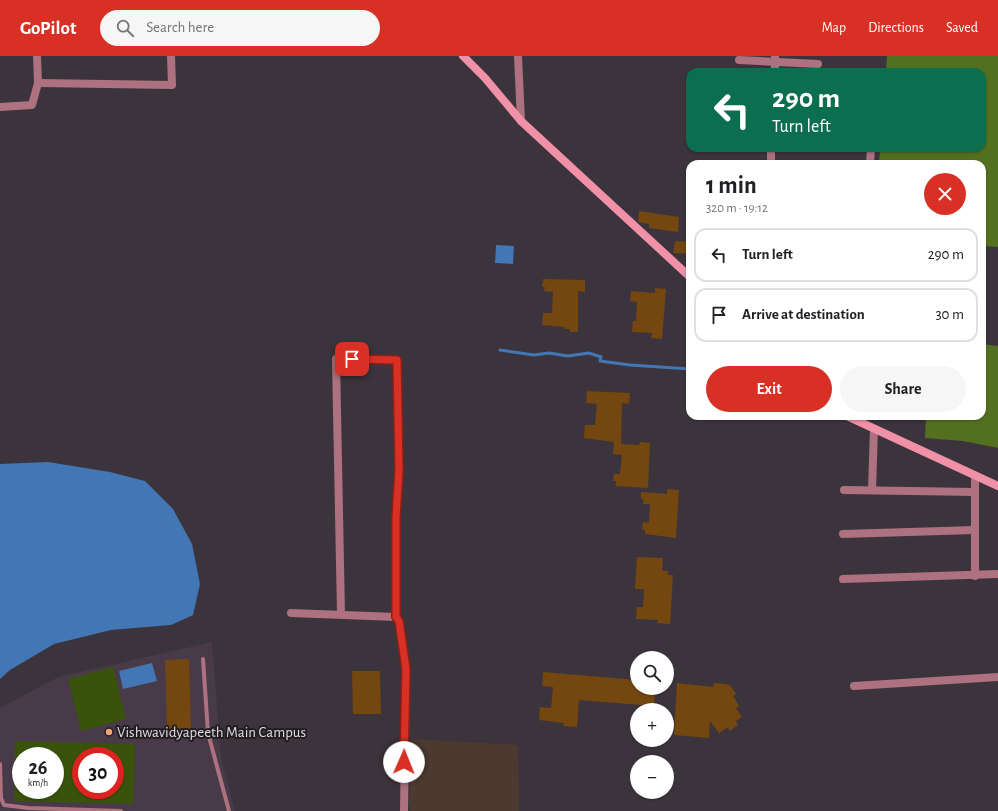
<!DOCTYPE html>
<html lang="en">
<head>
<meta charset="utf-8">
<style>
	body { margin:0; font-family:"Alegreya Sans",sans-serif; background:#f6f6f6; color:#202124; height:100vh; display:flex; flex-direction:column; font-size:15px; white-space:nowrap }
	* { box-sizing:border-box; margin:0 }
	p { font-size:13px; color:#757577 }
	.icon { flex:none; width:22px; height:22px; fill:none; stroke:currentColor; stroke-width:2; stroke-linecap:round; stroke-linejoin:round }
	.map { position:relative; flex:1; overflow:hidden }
	.sheet { position:absolute; left:686px; top:104px; width:300px; height:260px; display:flex; flex-direction:column; background:#fff; border-radius:12px; box-shadow:0 1px 3px #0004 }
	.sheet>* { flex:none }
	.hud { position:absolute; left:686px; top:12px; width:300px; height:84px; border-radius:12px; box-shadow:0 1px 3px #0004; background:#0b6e4f; color:#fff; overflow:hidden }
	.controls { position:absolute; left:630px; top:595px; display:grid; gap:8px }
	.controls a { display:grid; place-items:center; width:44px; height:44px; border-radius:50%; background:#fff; box-shadow:0 1px 3px #0004; font-size:20px }
	.speed { position:absolute; left:12px; top:691px; display:flex; gap:8px; font-size:20px; font-weight:700; text-align:center }
	.speed>* { display:grid; place-content:center; width:52px; height:52px; border-radius:50%; background:#fff; box-shadow:0 1px 3px #0004; line-height:1 }
	.speed small { font-size:10px; font-weight:400 }
	.speed .limit { border:6px solid #d22; background:#fff; color:#111 }
	.pin { position:absolute; display:grid; place-items:center; width:34px; height:34px; color:#fff; margin:-17px; border-radius:8px; box-shadow:0 2px 6px #0006 }
	.me { position:absolute; width:44px; margin:-22px; rotate:1deg; stroke-linejoin:round; filter:drop-shadow(0 0 3px #0008) }
	.turn { display:flex; align-items:center; gap:14px; height:84px; padding:0 20px; font-size:18px }
	.turn .icon { width:52px; height:52px; stroke-width:2.5 }
	.turn b { display:block; font-size:28px; line-height:34px }
	.round { display:grid; place-items:center; flex:none; width:42px; height:42px; border-radius:21px; background:#f6f6f6 }
	.summary { display:flex; align-items:center; justify-content:space-between; height:68px; padding:0 20px }
	h1 { font-size:24px; font-weight:600; line-height:30px }
	.cta { display:flex; gap:8px; margin-top:auto; padding:8px 20px }
	.cta a { flex:1; height:46px; border-radius:24px; background:#d93025; color:#fff; font-size:16px; font-weight:600; line-height:46px; text-align:center }
	.cta a+a { background:#f6f6f6; color:#202124 }
	ul { padding:0; list-style:none }
	li { display:flex; align-items:center; gap:12px; height:54px; margin:0 8px 6px; padding:0 12px; border:2px solid #e0e0e0; border-radius:12px }
	li div { flex:1 }
	li b { display:block; font-size:15px }
	li em { font-style:normal }
	header { display:flex; align-items:center; gap:24px; box-sizing:border-box; height:56px; padding:0 20px; background:#d93025; color:#fff }
	header strong { font-size:19px }
	nav { display:flex; gap:22px; margin-inline-start:auto; font-size:14px }
	.search { width:280px; height:36px; background:#f6f6f6; display:flex; align-items:center; gap:10px; box-sizing:border-box; padding:0 14px; border-radius:22px; color:#757577; font-size:15px }
	.map>svg:first-child { display:block }
</style>
</head>
<body>
<header>
<strong>GoPilot</strong>
<div class="search"><svg class="icon" aria-label="search" viewBox="0 0 24 24"><circle cx="10" cy="10" r="6"/><path d="M15 15l6 6"/></svg>Search here</div>
<nav><a>Map</a><a>Directions</a><a>Saved</a></nav>
</header>
<div class="map">
<svg width="998" height="755" viewBox="0 0 998 755">
	<rect width="100%" height="100%" fill="#3c343c"/>
	<path fill="#4c3a31" d="M412 683 518 689 519 755H410L409 745Z"/>
	<path fill="#483a48" fill-rule="evenodd" d="M212 586 221 702 235 755H0V652L58 621ZM21 700H55V734H21ZM81 700H115V734H81Z"/>
	<g fill="#3a530b" fill-rule="evenodd">
		<path d="M113 611 126 663 81 675 68 623Z"/>
		<path d="M15 685 135 688 133 748 14 745ZM21 700H55V734H21ZM81 700H115V734H81Z"/>
	</g>
	<g fill="#537020">
		<path d="M887 0H998V191L982 190V108H879L880 92H982V16H886Z"/>
		<path d="M982 288 998 290V392L963 385 925 382 926 360H982Z"/>
	</g>
	<g fill="#4276b4">
		<path d="M496 189 514 190 513 208 495 207Z"/>
		<path d="M48 406 110 416 145 425 173 453 192 488 200 528 193 559 171 569 111 574 54 588 10 614 0 623V408Z"/>
		<path d="M152 607 157 625 123 633 119 615Z"/>
	</g>
	<g fill="none" stroke-linecap="round" stroke-linejoin="round">
		<path stroke="#4276b4" stroke-width="3" d="M500 294 534 299 549 297 568 300 589 297 601 301 600 305 630 309 690 313"/>
	</g>
	<g fill="#73470f">
		<path d="M639 155 679 161 678 176 649 172V168L638 166Z"/>
		<path d="M675 185 690 186V198L673 197Z"/>
		<path d="M543 223 585 224V236L578 235V276H570V273H564L565 271 542 269 543 257H552L553 236 544 235 545 231H542Z"/>
		<path d="M655 232 666 233 662 283 651 282 652 277 632 276 633 265H636L637 246 630 245 631 235 655 237Z"/>
		<path d="M587 335 630 337 629 348 622 347 621 388 639 389 640 386 650 387 648 432 616 430V425H613L614 418H620L622 399 613 398 614 386 584 382 585 369H595L597 348 586 347Z"/>
		<path d="M667 433 679 434 676 482 645 478V474L642 473 643 466 649 467 650 448H643L644 444 641 443V436L667 438Z"/>
		<path d="M637 501 663 502 662 515H668V519H673L670 568 657 567 658 564 636 563 637 551H643L644 533H635Z"/>
		<path d="M189 603 191 675 167 676 165 604Z"/>
		<path d="M352 615H380L381 658H353Z"/>
		<path d="M543 616 637 624V632H655L654 650 579 644 577 671 563 670 564 667 539 664 540 651 551 652 553 631 542 630Z"/>
		<path d="M677 627 713 631 714 627 726 628 731 630 736 638 733 640 739 650 736 652 742 661 736 665 738 669 730 675 728 671 719 677 710 665 709 682 674 679Z"/>
	</g>
	<g fill="none" stroke-linecap="round" stroke-linejoin="round">
		<g stroke="#ad717f" stroke-width="4">
			<path d="M203 603 208 677 229 755"/>
			<path d="M0 708 1 742 4 749 28 752 121 755"/>
		</g>
		<g stroke="#ad717f" stroke-width="8">
			<path d="M518 0 521 65"/>
			<path d="M739 4 818 8"/>
			<path d="M775 16V0"/>
			<path d="M38 27 172 29 171 0"/>
			<path d="M0 51 32 49 38 27 37 0"/>
			<path d="M771 108V92"/>
			<path d="M870 108 871 92"/>
			<path d="M844 434 975 436"/>
			<path d="M872 434 874 373"/>
			<path d="M843 478 975 474"/>
			<path d="M975 520V420"/>
			<path d="M843 523 998 518"/>
			<path d="M291 557 396 561"/>
			<path d="M341 558 336 303 397 304 399 414 396 462V561L399 565 406 613 404 755"/>
			<path d="M854 630 998 621"/>
		</g>
		<g stroke="#f091a8" stroke-width="8">
			<path d="M463 0 485 22 521 65 690 221"/>
			<path d="M847 360 998 430"/>
		</g>
	</g>
	<g fill="none" stroke-linecap="round" stroke-linejoin="round">
		<defs>
			<path id="route" d="M352 303 397 304 399 414 396 462V561L399 565 406 613 404 706"/>
		</defs>
		<use href="#route" stroke="#8d1f18" stroke-width="10"/>
		<use href="#route" stroke="#d93025" stroke-width="7"/>
	</g>
	<circle fill="#f0a279" stroke="#211d21" stroke-width="1.5" cx="109" cy="676" r="4"/>
	<g text-anchor="middle" stroke-width="4" stroke-linejoin="round" paint-order="stroke">
		<g font-size="15" fill="#e1dce1" stroke="#211d21" text-anchor="start">
			<text x="117" y="681">Vishwavidyapeeth Main Campus</text>
		</g>
	</g>
</svg>
<div class="controls">
<a><svg class="icon" aria-label="search" viewBox="0 0 24 24"><circle cx="10" cy="10" r="6"/><path d="M15 15l6 6"/></svg></a>
<a>+</a>
<a>−</a>
</div>
<div class="speed"><div>26<small>km/h</small></div><div class="limit">30</div></div>
<div class="pin" style="left:352px;top:303px;background:#d93025"><svg class="icon" aria-label="arrive" viewBox="0 0 24 24"><path d="M6 21V4h12l-3 4 3 4H6"/></svg></div>
<svg class="me" style="left:404px;top:706px" viewBox="-20 -20 40 40"><circle r="19" fill="#fff"/><path d="M0-13L10 11 0 6-10 11z" fill="#d93025"/></svg>
<div class="hud">
<div class="turn"><svg class="icon" aria-label="left" viewBox="0 0 24 24"><path d="M17 20v-9H6M10 6l-5 5 5 5"/></svg><div><b>290 m</b>Turn left</div></div>
</div>
<section class="sheet">
<div class="summary"><div><h1>1 min</h1><p>320 m · 19:12</p></div><a class="round" style="background:#d93025;color:#fff"><svg class="icon" aria-label="close" viewBox="0 0 24 24"><path d="M6 6l12 12M18 6L6 18"/></svg></a></div>
<ul>
<li><svg class="icon" aria-label="left" viewBox="0 0 24 24"><path d="M17 20v-9H6M10 6l-5 5 5 5"/></svg><div><b>Turn left</b></div><em>290 m</em></li>
<li><svg class="icon" aria-label="arrive" viewBox="0 0 24 24"><path d="M6 21V4h12l-3 4 3 4H6"/></svg><div><b>Arrive at destination</b></div><em>30 m</em></li>
</ul>
<div class="cta"><a>Exit</a><a>Share</a></div>
</section>
</div>
</body>
</html>
